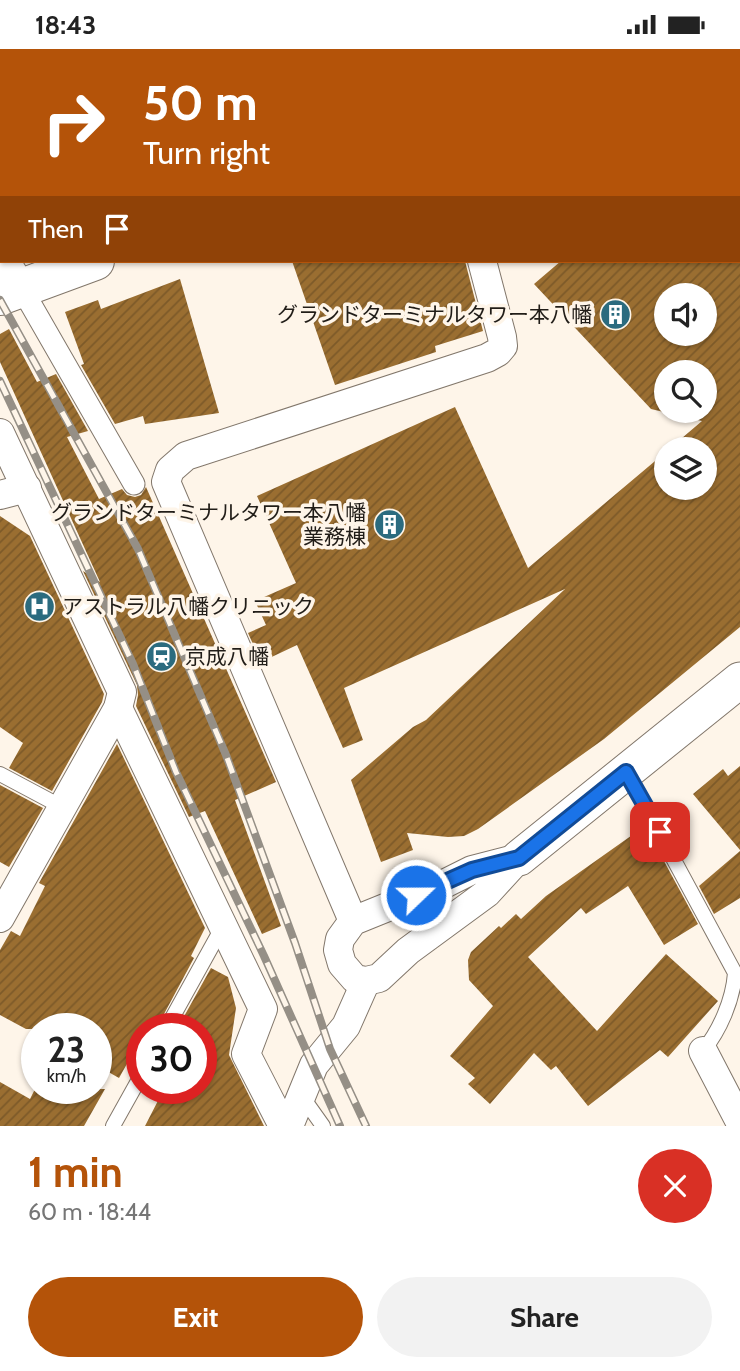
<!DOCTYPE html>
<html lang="en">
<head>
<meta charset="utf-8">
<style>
	body { margin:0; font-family:Cabin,"Noto Sans JP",sans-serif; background:#f2f2f2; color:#222; height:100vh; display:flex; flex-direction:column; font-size:26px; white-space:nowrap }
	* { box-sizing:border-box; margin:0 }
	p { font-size:23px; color:#767676 }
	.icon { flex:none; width:38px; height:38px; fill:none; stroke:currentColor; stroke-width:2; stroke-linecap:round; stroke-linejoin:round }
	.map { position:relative; height:1077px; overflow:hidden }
	.side { display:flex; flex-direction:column; background:#fff; flex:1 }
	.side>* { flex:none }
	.top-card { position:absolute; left:0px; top:0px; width:740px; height:214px; box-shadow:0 2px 5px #0004; background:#b45309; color:#fff; overflow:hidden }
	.controls { position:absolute; left:654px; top:234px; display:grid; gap:14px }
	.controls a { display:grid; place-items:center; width:63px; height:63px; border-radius:50%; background:#fff; box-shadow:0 2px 5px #0004; font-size:35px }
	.speed { position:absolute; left:21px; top:964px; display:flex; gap:14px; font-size:35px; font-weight:700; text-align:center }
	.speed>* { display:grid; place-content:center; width:91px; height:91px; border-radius:50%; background:#fff; box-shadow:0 2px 5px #0004; line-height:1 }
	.speed small { font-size:18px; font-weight:400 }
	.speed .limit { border:10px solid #d22; background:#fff; color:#111 }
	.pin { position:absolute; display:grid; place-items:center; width:60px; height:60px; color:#fff; margin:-30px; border-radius:14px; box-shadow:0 4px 10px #0006 }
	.me { position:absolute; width:77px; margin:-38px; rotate:68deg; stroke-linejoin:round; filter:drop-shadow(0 0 5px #0008) }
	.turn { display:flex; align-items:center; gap:24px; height:147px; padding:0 28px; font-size:32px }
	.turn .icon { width:91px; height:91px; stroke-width:2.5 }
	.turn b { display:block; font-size:49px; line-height:60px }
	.then { display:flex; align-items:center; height:66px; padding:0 28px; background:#0003; gap:14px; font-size:26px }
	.round { display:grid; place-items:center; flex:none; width:74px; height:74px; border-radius:37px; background:#f2f2f2 }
	.summary { display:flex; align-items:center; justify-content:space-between; height:119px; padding:0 28px }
	h1 { font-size:42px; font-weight:800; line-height:52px; color:#b45309 }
	.primary-button { display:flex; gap:14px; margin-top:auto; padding:14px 28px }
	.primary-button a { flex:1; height:80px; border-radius:42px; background:#b45309; color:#fff; font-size:28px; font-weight:800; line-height:80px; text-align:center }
	.primary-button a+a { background:#f2f2f2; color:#222 }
	.status { display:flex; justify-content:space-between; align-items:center; height:49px; padding:0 35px; background:#fff; direction:ltr }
	.status svg { height:19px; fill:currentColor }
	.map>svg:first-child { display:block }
</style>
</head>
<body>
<div class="status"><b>18:43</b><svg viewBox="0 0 49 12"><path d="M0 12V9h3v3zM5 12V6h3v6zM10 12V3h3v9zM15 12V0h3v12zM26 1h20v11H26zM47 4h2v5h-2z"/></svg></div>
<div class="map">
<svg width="740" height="1077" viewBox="0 0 740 1077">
	<defs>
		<pattern id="building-hatch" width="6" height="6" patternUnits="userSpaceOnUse" patternTransform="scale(1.75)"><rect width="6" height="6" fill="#9a6e31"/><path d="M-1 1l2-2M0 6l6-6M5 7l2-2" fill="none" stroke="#7d5a29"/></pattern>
	</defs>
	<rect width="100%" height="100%" fill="#fef5e9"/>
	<g fill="url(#building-hatch)" fill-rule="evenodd">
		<path d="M292 212H465L483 282 435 297 436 303 335 336Z"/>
		<path d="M561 212H740V578L604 690 478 780 464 787 448 788 407 784 413 801 381 813 351 731 413 678 426 671 565 540 344 639 363 691 343 699 297 596 261 613 248 584 266 576 255 552 296 534 257 447 455 358 528 519 667 402V439H705V401H668L702 372 651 360 534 235ZM667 247H705V285H667ZM667 324H705V362H667Z"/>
		<path d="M180 230 219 364 145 375 143 367 115 375 81 316 84 315 65 263 98 251 101 260Z"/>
		<path d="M9 280 37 333 56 325 88 382 67 388 99 450 122 440 127 446 135 448 141 446 146 438 276 733 235 751 281 877 262 885 205 762 189 768 136 657 138 646 137 636 83 522 100 533 0 313V285Z"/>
		<path d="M0 467 30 487 104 645 102 653 52 742 9 719 23 694 0 678Z"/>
		<path d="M117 695 205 879 191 907 194 909 156 980H142V988L119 1029 96 1016V980H26L0 966V901L11 882 20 887 45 837 39 834Z"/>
		<path d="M740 717V801L693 745 723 720 728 727Z"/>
		<path d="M0 736 43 759 9 818 0 813Z"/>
		<path d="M645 777 698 875 664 896 628 837 586 865 581 859 528 908 597 982 666 905 718 952 668 1008 660 1001 588 1057 556 1017 551 1021 534 1004 490 1055 468 1035 475 1029 450 1007 493 957 469 931 468 911 471 903 499 877 501 879 516 865 521 870 546 847Z"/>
		<path d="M740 802V849L714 865 699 837Z"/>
		<path d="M211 919 228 928 236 959 229 1006 264 1077H145L164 1040H201V980H177Z"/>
		<path d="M0 1033 30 1050 35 1040H105L84 1077H0Z"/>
	</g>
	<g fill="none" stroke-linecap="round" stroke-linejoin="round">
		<defs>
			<g id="service">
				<path d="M412 0 413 2"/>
				<path d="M627 724 735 924C733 951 720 981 703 1002"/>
				<path d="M0 725 62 758"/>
				<path d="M166 980 222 879"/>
				<path d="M301 1046 323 1077"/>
				<path d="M113 1077 142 1025"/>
			</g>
			<path id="pedestrian" d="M22 240 134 435"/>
			<g id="minor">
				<path d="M6 212 22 240"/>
				<path d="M0 384 122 643 118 659 0 869"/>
				<path d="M0 446 27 439"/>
				<path d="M118 659 263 960 246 1005 283 1077"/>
				<path d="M519 809 487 844 408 902 379 929 366 932 355 930 342 915 338 901 340 890 353 872 442 836 472 821Z"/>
				<path d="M353 872 166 433 170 421 186 407 487 309 498 303 503 297 502 288 482 212"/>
				<path d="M703 1002 740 1073"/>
				<path d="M289 1077 314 1016 346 977 366 932"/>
			</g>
			<path id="tertiary" d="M519 809 740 631"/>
			<g id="primary">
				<path d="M606 2 610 0"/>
				<path d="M0 247 95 212"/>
			</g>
			<g id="trunk">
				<path d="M708 0 709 2"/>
				<path d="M738 37 740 39"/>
			</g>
		</defs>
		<use href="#service" stroke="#82776b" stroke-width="16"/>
		<use href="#pedestrian" stroke="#82776b" stroke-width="23"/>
		<use href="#minor" stroke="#82776b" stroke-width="30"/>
		<use href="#tertiary" stroke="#82776b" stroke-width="37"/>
		<use href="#primary" stroke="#82776b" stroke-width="40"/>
		<use href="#trunk" stroke="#82776b" stroke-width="40"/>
		<use href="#service" stroke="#fff" stroke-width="14"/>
		<use href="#pedestrian" stroke="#fff" stroke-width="21"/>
		<use href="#minor" stroke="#fff" stroke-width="28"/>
		<use href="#tertiary" stroke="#fff" stroke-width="35"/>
		<use href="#primary" stroke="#fff" stroke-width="38"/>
		<use href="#trunk" stroke="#fff" stroke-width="38"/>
		<defs>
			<g id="rail">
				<path d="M0 251 138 500 226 706 295 894 330 1000 366 1077"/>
				<path d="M0 332 133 615 176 723 264 907 340 1077"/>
			</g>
		</defs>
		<use href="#rail" stroke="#958f86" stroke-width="8"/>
		<use href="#rail" stroke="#fef5e9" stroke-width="5" stroke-dasharray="16" stroke-linecap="butt"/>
	</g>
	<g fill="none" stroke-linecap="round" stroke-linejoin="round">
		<defs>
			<path id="route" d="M416 846 472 821 519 809 626 723 660 783"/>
		</defs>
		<use href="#route" stroke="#114b97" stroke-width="18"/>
		<use href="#route" stroke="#1a73e8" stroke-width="12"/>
	</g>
	<defs>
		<symbol id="building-disc" viewBox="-11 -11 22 22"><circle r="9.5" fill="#2b6b7f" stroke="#fef5e9"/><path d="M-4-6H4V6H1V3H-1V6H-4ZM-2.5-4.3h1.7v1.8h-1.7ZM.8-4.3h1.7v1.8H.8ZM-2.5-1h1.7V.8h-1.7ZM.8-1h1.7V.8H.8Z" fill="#fff"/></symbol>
		<symbol id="hospital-disc" viewBox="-11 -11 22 22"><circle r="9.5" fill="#2b6b7f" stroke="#fef5e9"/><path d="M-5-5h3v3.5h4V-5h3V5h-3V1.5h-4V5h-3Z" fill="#fff"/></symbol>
		<symbol id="station-disc" viewBox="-11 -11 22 22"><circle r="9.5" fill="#2b6b7f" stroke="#fef5e9"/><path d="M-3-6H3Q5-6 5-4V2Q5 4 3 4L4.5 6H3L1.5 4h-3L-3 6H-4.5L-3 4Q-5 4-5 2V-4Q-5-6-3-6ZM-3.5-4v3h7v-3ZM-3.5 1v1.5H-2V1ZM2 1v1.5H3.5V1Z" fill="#fff"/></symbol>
	</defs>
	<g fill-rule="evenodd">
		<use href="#building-disc" x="598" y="248" width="35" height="35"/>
		<use href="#building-disc" x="372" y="458" width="35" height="35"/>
		<use href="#hospital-disc" x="22" y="540" width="35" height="35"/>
		<use href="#station-disc" x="144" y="590" width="35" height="35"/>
	</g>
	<g text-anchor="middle" stroke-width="7" stroke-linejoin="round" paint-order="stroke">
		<g font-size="21" fill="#211d18" stroke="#fef5e9" text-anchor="end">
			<text x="592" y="273">グランドターミナルタワー本八幡</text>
			<text x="366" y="471">グランドターミナルタワー本八幡<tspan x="366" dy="24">業務棟</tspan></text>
			<text x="62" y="565" text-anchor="start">アストラル八幡クリニック</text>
			<text x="185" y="615" text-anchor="start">京成八幡</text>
		</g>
	</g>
</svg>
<div class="controls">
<a><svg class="icon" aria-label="sound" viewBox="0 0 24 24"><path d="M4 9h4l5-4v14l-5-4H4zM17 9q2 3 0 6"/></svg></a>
<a><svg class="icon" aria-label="search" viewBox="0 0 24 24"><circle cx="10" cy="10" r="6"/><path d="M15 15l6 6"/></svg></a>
<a><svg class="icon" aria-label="layers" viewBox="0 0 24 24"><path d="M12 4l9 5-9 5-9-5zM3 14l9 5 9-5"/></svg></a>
</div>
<div class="speed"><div>23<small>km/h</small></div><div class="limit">30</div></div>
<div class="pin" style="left:660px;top:783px;background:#d93025"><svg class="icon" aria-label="arrive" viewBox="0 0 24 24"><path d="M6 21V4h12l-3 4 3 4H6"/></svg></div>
<svg class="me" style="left:416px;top:846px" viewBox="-20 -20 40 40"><circle r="17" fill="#1a73e8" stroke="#fff" stroke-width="3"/><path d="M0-11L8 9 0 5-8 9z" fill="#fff"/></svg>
<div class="top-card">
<div class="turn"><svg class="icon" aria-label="right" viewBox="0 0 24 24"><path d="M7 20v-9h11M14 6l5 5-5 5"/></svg><div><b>50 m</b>Turn right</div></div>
<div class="then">Then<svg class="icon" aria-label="arrive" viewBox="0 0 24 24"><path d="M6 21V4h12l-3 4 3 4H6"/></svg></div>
</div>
</div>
<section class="side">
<div class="summary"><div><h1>1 min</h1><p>60 m · 18:44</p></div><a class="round" style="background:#d93025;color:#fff"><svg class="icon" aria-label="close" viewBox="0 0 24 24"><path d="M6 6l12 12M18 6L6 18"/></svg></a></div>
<div class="primary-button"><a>Exit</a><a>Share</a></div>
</section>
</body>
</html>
